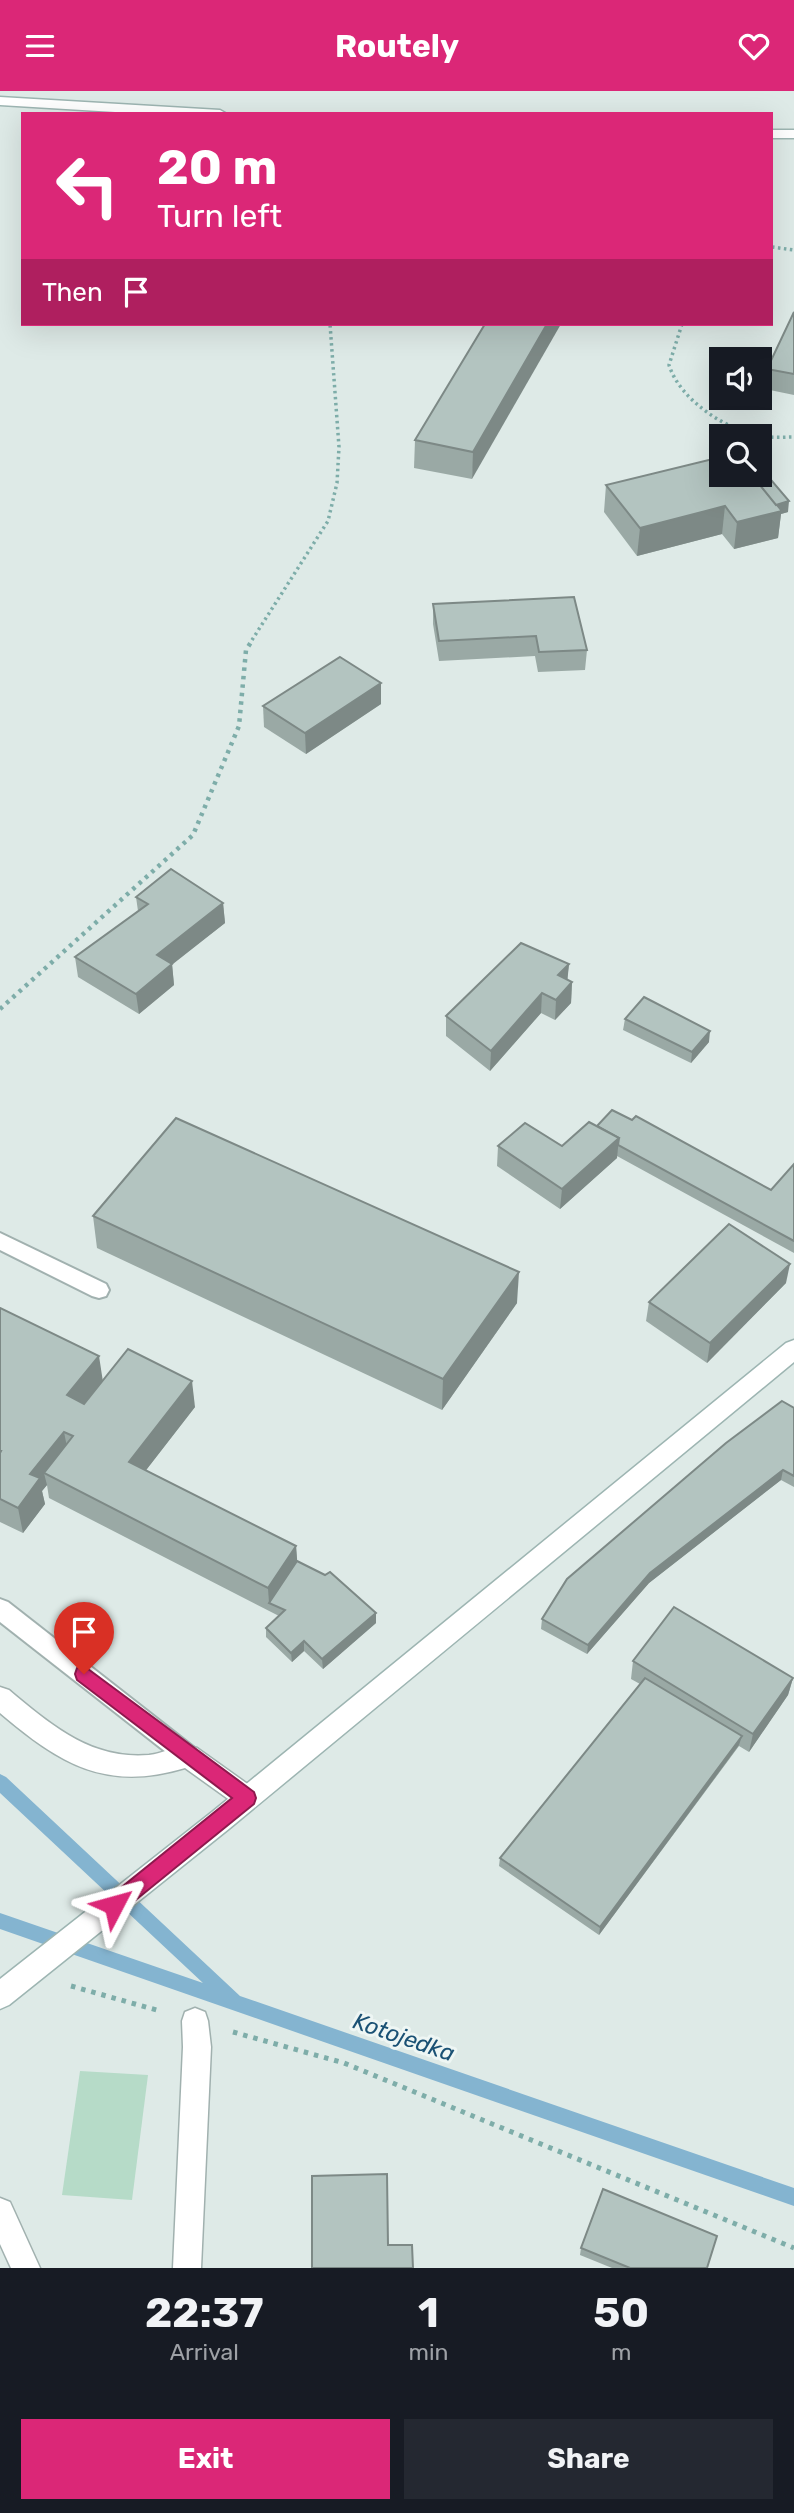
<!DOCTYPE html>
<html lang="en">
<head>
<meta charset="utf-8">
<style>
	body { margin:0; font-family:Rubik,sans-serif; background:#242831; color:#f1f3f6; height:100vh; display:flex; flex-direction:column; font-size:26px; white-space:nowrap }
	* { box-sizing:border-box; margin:0 }
	p { font-size:23px; color:#9ea1a6 }
	.icon { flex:none; width:38px; height:38px; fill:none; stroke:currentColor; stroke-width:2; stroke-linecap:round; stroke-linejoin:round }
	.map { position:relative; height:2177px; overflow:hidden }
	.panel { display:flex; flex-direction:column; background:#171b24; flex:1 }
	.panel>* { flex:none }
	.top-card { position:absolute; left:21px; top:21px; width:752px; height:214px; border-radius:0px; box-shadow:0 7px 28px #0002; background:#db2777; color:#fff; overflow:hidden }
	.buttons { position:absolute; left:709px; top:256px; display:grid; gap:14px }
	.buttons a { display:grid; place-items:center; width:63px; height:63px; border-radius:0px; background:#171b24; box-shadow:0 7px 28px #0002; font-size:35px }
	.pin { position:absolute; display:grid; place-items:center; width:60px; height:60px; color:#fff; margin:-72px -30px; border-radius:50% 50% 50% 0; rotate:-45deg; box-shadow:0 0 7px #0007 }
	.pin .icon { rotate:45deg }
	.me { position:absolute; width:77px; margin:-38px; rotate:51deg; stroke-linejoin:round; filter:drop-shadow(0 0 5px #0008) }
	.turn { display:flex; align-items:center; gap:24px; height:147px; padding:0 21px; font-size:32px }
	.turn .icon { width:91px; height:91px; stroke-width:2.5 }
	.turn b { display:block; font-size:49px; line-height:60px }
	.then { display:flex; align-items:center; height:66px; padding:0 21px; background:#0003; gap:14px; font-size:26px }
	.eta { display:flex; justify-content:space-evenly; align-items:center; height:119px; text-align:center }
	.eta b { font-size:42px; font-weight:700; line-height:49px }
	.primary-button { display:flex; gap:14px; margin-top:auto; padding:14px 21px }
	.primary-button a { flex:1; height:80px; border-radius:0px; background:#db2777; color:#fff; font-size:28px; font-weight:700; line-height:80px; text-align:center }
	.primary-button a+a { background:#242831; color:#f1f3f6 }
	header { display:flex; justify-content:space-between; align-items:center; height:91px; padding:0 21px; background:#db2777; color:#fff; font-size:32px; font-weight:700 }
	.map>svg:first-child { display:block }
</style>
</head>
<body>
<header><svg class="icon" aria-label="menu" viewBox="0 0 24 24"><path d="M4 6h16M4 12h16M4 18h16"/></svg>Routely<svg class="icon" aria-label="heart" viewBox="0 0 24 24"><path d="M12 20l-8-8c-3-5 5-10 8-4 3-6 11-1 8 4z"/></svg></header>
<div class="map">
<svg width="794" height="2177" viewBox="0 0 794 2177">
	<rect width="100%" height="100%" fill="#deeae7"/>
	<path fill="#b6dbc8" d="M80 1980 148 1984 132 2109 62 2104Z"/>
	<g fill="none" stroke-linecap="round" stroke-linejoin="round">
		<path fill="#84b4d0" fill-rule="evenodd" d="M0 1683 6 1686 240 1905 794 2097V2115L0 1838V1822L203 1892 0 1702Z"/>
		<defs>
			<g id="lane">
				<path d="M0 1142 106 1193 109 1199 106 1205 99 1207 92 1205 0 1159Z"/>
				<path d="M0 1508 8 1511 196 1658 200 1665 196 1672 188 1676 180 1672 0 1531Z"/>
			</g>
			<g id="street">
				<path d="M0 1596 9 1599C51 1634 91 1669 149 1664 166 1662 181 1651 197 1657L256 1699 260 1707 256 1715 247 1719 238 1715 185 1677C106 1701 60 1673 0 1622Z"/>
				<path d="M195 1917 205 1921 208 1930 211 1956 201 2177H173L183 1956 182 1930 185 1921Z"/>
				<path d="M0 2107 10 2111 40 2177H11L0 2153Z"/>
			</g>
			<g id="secondary">
				<path d="M0 6 220 19 227 23H148L0 14Z"/>
				<rect x="772" y="39" width="22" height="8"/>
				<path d="M794 1249V1271L230 1737 9 1914 0 1918V1888L212 1721 786 1252Z"/>
			</g>
		</defs>
		<use href="#lane" stroke="#a1b1af" stroke-width="4"/>
		<use href="#street" stroke="#a1b1af" stroke-width="3"/>
		<use href="#secondary" stroke="#9db5b2" stroke-width="3"/>
		<g stroke="#7eada9" stroke-width="3.5" stroke-dasharray="2.5 3.5" stroke-linecap="butt">
			<path d="M772 156 794 159"/>
			<path d="M682 233 669 274C680 309 726 339 761 345 772 347 783 346 794 346"/>
			<path d="M252 549 328 430 337 392 339 356 330 233"/>
		</g>
		<path stroke="#7eada9" stroke-width="4.5" stroke-dasharray="3.5 5" stroke-linecap="butt" d="M0 918 193 744 239 635 246 559 253 548"/>
		<g stroke="#7eada9" stroke-width="5" stroke-dasharray="4.5 6" stroke-linecap="butt">
			<path d="M71 1895 160 1920"/>
			<path d="M233 1941 344 1972 794 2157"/>
		</g>
		<use href="#lane" fill="#fff" fill-rule="evenodd"/>
		<use href="#street" fill="#fff" fill-rule="evenodd"/>
		<use href="#secondary" fill="#fff" fill-rule="evenodd"/>
	</g>
	<g fill="#9aa9a5">
		<path d="M794 221V304L765 298 767 278Z"/>
		<path d="M485 233 472 388 414 377 415 349Z"/>
		<path d="M606 394 788 421 781 423 778 447 734 458 722 443 637 465 604 421Z"/>
		<path d="M433 513 587 559 585 579 538 581 535 565 439 570 433 533Z"/>
		<path d="M381 613 306 663 264 636 263 615Z"/>
		<path d="M136 806 223 812 225 832 172 873 174 894 139 923 78 886 75 866 138 820Z"/>
		<path d="M569 873 567 889 572 891 571 912 555 929 541 922 490 980 446 945V925Z"/>
		<path d="M625 928 709 951 691 972 623 939Z"/>
		<path d="M597 1035 771 1099 794 1073V1162L617 1065V1067L560 1118 497 1075 498 1055H562Z"/>
		<path d="M93 1125 517 1212 442 1319 97 1157Z"/>
		<path d="M786 1192 707 1272 646 1230 649 1211Z"/>
		<path d="M0 1217 102 1290 195 1316 146 1379 296 1455 297 1470 376 1532 323 1578 304 1560 292 1571 266 1546V1537L279 1525 49 1407 47 1394 42 1400 45 1413 23 1442 0 1431Z"/>
		<path d="M794 1317V1396L781 1389 649 1492 587 1563 541 1538 542 1528Z"/>
		<path d="M633 1570 793 1587 788 1604 749 1661 739 1655 599 1844 499 1775 500 1767 640 1593 631 1588Z"/>
		<path d="M581 2157 707 2177H612L580 2164Z"/>
	</g>
	<g fill="#7d8986">
		<path d="M547 233H561L472 388 473 361Z"/>
		<path d="M789 410 788 421 781 423 778 447 734 458 737 431 763 417Z"/>
		<path d="M725 415 722 443 637 465 640 437Z"/>
		<path d="M381 592V613L306 663 305 642Z"/>
		<path d="M223 812 225 832 159 884 157 864Z"/>
		<path d="M172 873 174 894 139 923 136 903Z"/>
		<path d="M569 873 567 893 558 884Z"/>
		<path d="M572 891 571 912 555 929 556 909Z"/>
		<path d="M542 902 541 922 490 980 491 960Z"/>
		<path d="M710 940 709 951 691 972 692 961Z"/>
		<path d="M619 1047 617 1067 560 1118 562 1098Z"/>
		<path d="M790 1173 786 1192 707 1272 710 1252Z"/>
		<path d="M519 1181 517 1212 442 1319 443 1288Z"/>
		<path d="M99 1265 103 1291 71 1329 67 1304Z"/>
		<path d="M192 1290 195 1316 133 1396 129 1371Z"/>
		<path d="M64 1341 69 1366 44 1382 47 1394 42 1400 45 1413 23 1442 18 1417 30 1383Z"/>
		<path d="M783 1379 781 1389 649 1492 587 1563 588 1554 650 1482Z"/>
		<path d="M296 1455 298 1480 269 1512 268 1497Z"/>
		<path d="M376 1522V1532L323 1578 322 1568Z"/>
		<path d="M304 1550V1560L292 1571 291 1562Z"/>
		<path d="M793 1587 788 1604 749 1661 753 1643Z"/>
		<path d="M742 1645 739 1654 599 1844 600 1836Z"/>
	</g>
	<g fill="#b3c4c0" stroke="#7d8986" stroke-width="2">
		<path d="M794 221V283L767 278Z"/>
		<path d="M485 233H547L473 361 415 349Z"/>
		<path d="M721 366V383H751L782 420 737 431 725 415 640 437 606 394Z"/>
		<path d="M760 377H761L789 410 776 414 751 383H760Z"/>
		<path d="M574 506 587 559 539 561 536 545 439 550 433 513Z"/>
		<path d="M340 566 381 592 305 642 263 615Z"/>
		<path d="M171 778 223 812 157 864 172 873 136 903 75 866 148 813 136 806Z"/>
		<path d="M521 852 569 873 558 884 572 891 556 909 542 902 491 960 446 925Z"/>
		<path d="M644 906 710 940 692 961 625 928Z"/>
		<path d="M612 1019 632 1029 636 1025 771 1099 794 1073V1150L618 1054 619 1047 597 1035Z"/>
		<path d="M176 1027 519 1181 443 1288 93 1125Z"/>
		<path d="M589 1031 619 1047 562 1098 498 1055 525 1032 562 1055Z"/>
		<path d="M729 1133 790 1173 710 1252 649 1211Z"/>
		<path d="M0 1217 99 1265 67 1304 84 1313 128 1258 192 1290 129 1371 296 1455 268 1497 44 1382 73 1345 64 1341 30 1383 40 1387 18 1417 0 1408V1362L1 1360H0Z"/>
		<path d="M782 1310 794 1317V1385L783 1379 650 1482 588 1554 542 1528 567 1488 726 1352Z"/>
		<path d="M297 1470 325 1484 330 1481 376 1522 322 1568 304 1550 291 1562 266 1537 285 1519 269 1512Z"/>
		<path d="M674 1516 793 1587 753 1643 633 1570Z"/>
		<path d="M645 1587 742 1645 600 1836 500 1767Z"/>
		<path d="M387 2083 388 2154H412L413 2177H312V2085Z"/>
		<path d="M603 2098 717 2145 707 2177H630L581 2157Z"/>
	</g>
	<path fill="#db2777" stroke="#8e194d" stroke-width="2" d="M84 1575 254 1701 256 1707 254 1713 121 1821 114 1824 107 1821 104 1814 107 1808 232 1707 77 1589 75 1583 77 1577Z"/>
	<g text-anchor="middle" stroke-width="6" stroke-linejoin="round" paint-order="stroke">
		<g font-size="23" font-style="italic" fill="#1a5174" stroke="#eef6f4">
			<text transform="translate(404 1946) rotate(19)" y="8">Kotojedka</text>
		</g>
	</g>
</svg>
<div class="buttons">
<a><svg class="icon" aria-label="sound" viewBox="0 0 24 24"><path d="M4 9h4l5-4v14l-5-4H4zM17 9q2 3 0 6"/></svg></a>
<a><svg class="icon" aria-label="search" viewBox="0 0 24 24"><circle cx="10" cy="10" r="6"/><path d="M15 15l6 6"/></svg></a>
</div>
<div class="pin" style="left:84px;top:1583px;background:#d93025"><svg class="icon" aria-label="arrive" viewBox="0 0 24 24"><path d="M6 21V4h12l-3 4 3 4H6"/></svg></div>
<svg class="me" style="left:114px;top:1814px" viewBox="-20 -20 40 40"><path d="M0-17L14 15 0 8-14 15z" fill="#db2777" stroke="#fff" stroke-width="4"/></svg>
<div class="top-card">
<div class="turn"><svg class="icon" aria-label="left" viewBox="0 0 24 24"><path d="M17 20v-9H6M10 6l-5 5 5 5"/></svg><div><b>20 m</b>Turn left</div></div>
<div class="then">Then<svg class="icon" aria-label="arrive" viewBox="0 0 24 24"><path d="M6 21V4h12l-3 4 3 4H6"/></svg></div>
</div>
</div>
<section class="panel">
<div class="eta">
<div><b>22:37</b><p>Arrival</p></div>
<div><b>1</b><p>min</p></div>
<div><b>50</b><p>m</p></div>
</div>
<div class="primary-button"><a>Exit</a><a>Share</a></div>
</section>
</body>
</html>
